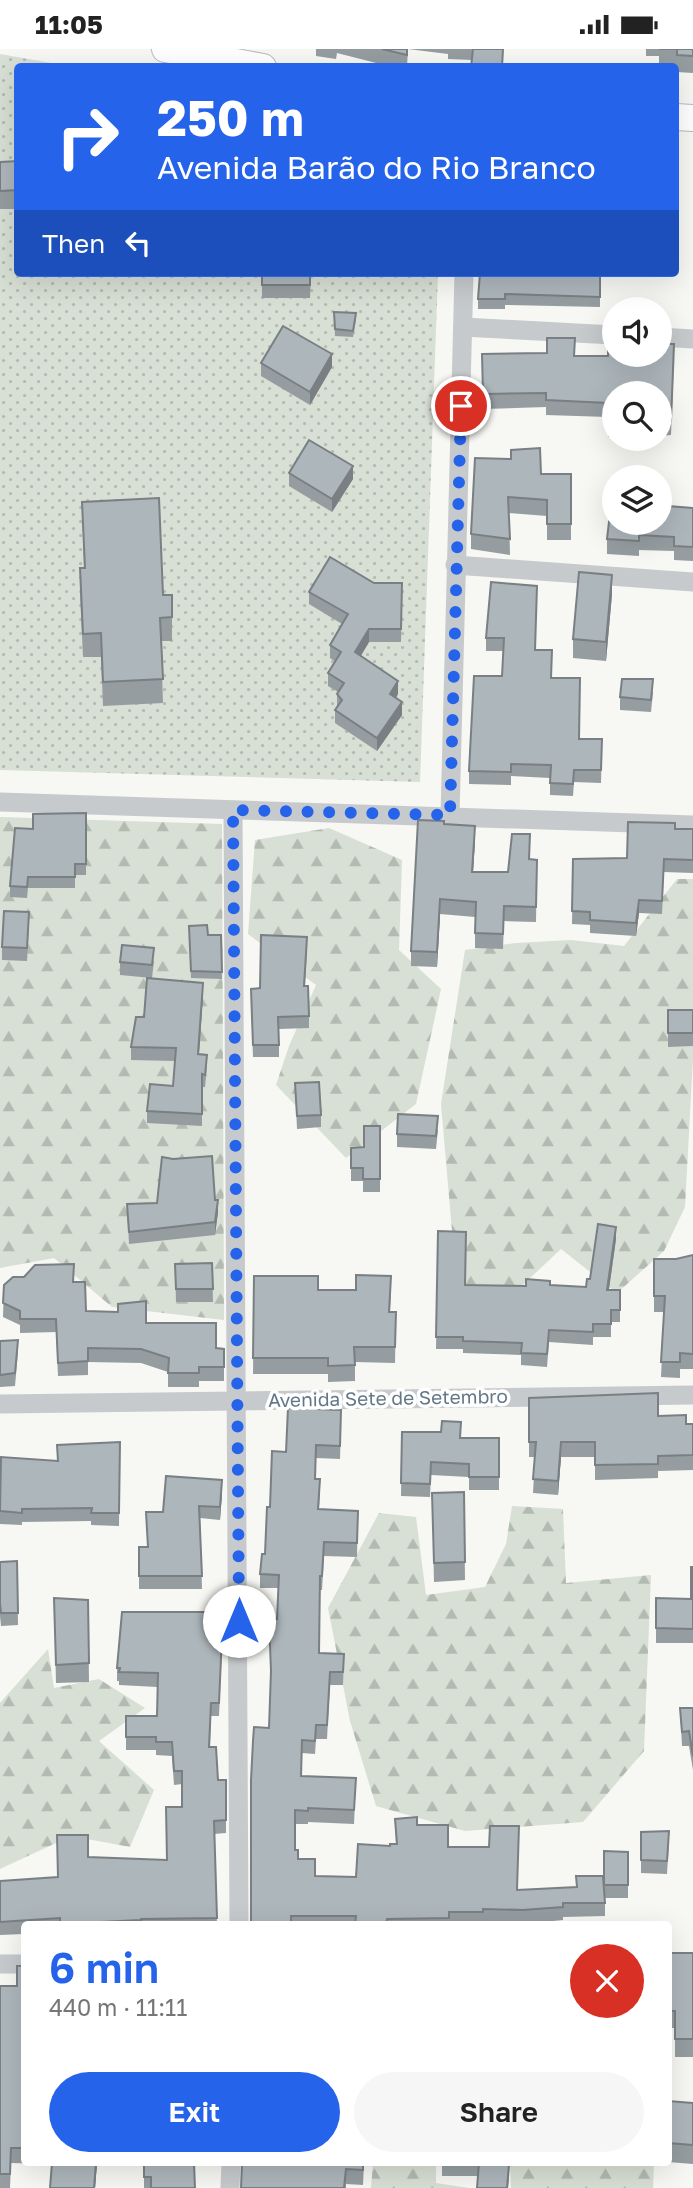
<!DOCTYPE html>
<html lang="en">
<head>
<meta charset="utf-8">
<style>
	body { margin:0; font-family:"Golos Text",sans-serif; background:#f6f6f6; color:#222; height:100vh; display:flex; flex-direction:column; font-size:26px; white-space:nowrap }
	* { box-sizing:border-box; margin:0 }
	p { font-size:23px; color:#767676 }
	.icon { flex:none; width:38px; height:38px; fill:none; stroke:currentColor; stroke-width:2; stroke-linecap:round; stroke-linejoin:round }
	.map { position:relative; flex:1; overflow:hidden }
	.panel { position:absolute; left:21px; top:1872px; width:651px; height:245px; display:flex; flex-direction:column; background:#fff; border-radius:7px; box-shadow:0 7px 28px #0002 }
	.panel>* { flex:none }
	.guide { position:absolute; left:14px; top:14px; width:665px; height:214px; border-radius:7px; box-shadow:0 7px 28px #0002; background:#2563eb; color:#fff; overflow:hidden }
	.buttons { position:absolute; left:602px; top:248px; display:grid; gap:14px }
	.buttons a { display:grid; place-items:center; width:70px; height:70px; border-radius:50%; background:#fff; box-shadow:0 7px 28px #0002; font-size:35px }
	.pin { position:absolute; display:grid; place-items:center; width:60px; height:60px; color:#fff; margin:-30px; border:4px solid #fff; border-radius:50%; box-shadow:0 2px 7px #0007 }
	.me { position:absolute; width:77px; margin:-38px; rotate:0deg; stroke-linejoin:round; filter:drop-shadow(0 0 5px #0008) }
	.turn { display:flex; align-items:center; gap:24px; height:147px; padding:0 28px; font-size:32px }
	.turn .icon { width:91px; height:91px; stroke-width:2.5 }
	.turn b { display:block; font-size:49px; line-height:60px }
	.then { display:flex; align-items:center; height:66px; padding:0 28px; background:#0003; gap:14px; font-size:26px }
	.round { display:grid; place-items:center; flex:none; width:74px; height:74px; border-radius:37px; background:#f6f6f6 }
	.summary { display:flex; align-items:center; justify-content:space-between; height:119px; padding:0 28px }
	h1 { font-size:42px; font-weight:600; line-height:52px; color:#2563eb }
	.action { display:flex; gap:14px; margin-top:auto; padding:14px 28px }
	.action a { flex:1; height:80px; border-radius:42px; background:#2563eb; color:#fff; font-size:28px; font-weight:600; line-height:80px; text-align:center }
	.action a+a { background:#f6f6f6; color:#222 }
	.status { display:flex; justify-content:space-between; align-items:center; height:49px; padding:0 35px; background:#fff; direction:ltr }
	.status svg { height:19px; fill:currentColor }
	.map>svg:first-child { display:block }
</style>
</head>
<body>
<div class="status"><b>11:05</b><svg viewBox="0 0 49 12"><path d="M0 12V9h3v3zM5 12V6h3v6zM10 12V3h3v9zM15 12V0h3v12zM26 1h20v11H26zM47 4h2v5h-2z"/></svg></div>
<div class="map">
<svg width="693" height="2139" viewBox="0 0 693 2139">
	<defs>
		<pattern id="green-dots" width="8" height="8" patternUnits="userSpaceOnUse" patternTransform="scale(1.75)"><rect width="8" height="8" fill="#d8dfd4"/><path d="M2 2h.1M6 6h.1" fill="none" stroke="#b3bab2" stroke-width="1.8" stroke-linecap="round"/></pattern>
		<pattern id="forest-firs" width="22" height="20" patternUnits="userSpaceOnUse" patternTransform="scale(1.75)"><rect width="22" height="20" fill="#d8dfd4"/><path d="M5 1l3.5 6h-7zM16 11l3.5 6h-7z" fill="#b3bab2"/></pattern>
	</defs>
	<rect width="100%" height="100%" fill="#f7f7f3"/>
	<path fill="url(#green-dots)" d="M0 5 68 17 18 18V224H438L420 733 0 721Z"/>
	<g fill="url(#forest-firs)">
		<path d="M0 768 222 775 224 1271 112 1258 54 1209 0 1219Z"/>
		<path d="M329 779 402 811 399 901 441 940 416 1055 346 1109 276 1036 289 997 316 936 248 885 255 791Z"/>
		<path d="M677 830H693V1009L685 1158 664 1202 617 1244 561 1200 512 1246 457 1239 441 1055 465 901 516 894 571 891 624 897Z"/>
		<path d="M512 1457 563 1460 566 1534 651 1526 644 1702 583 1773 465 1782 376 1757 350 1672 328 1559 379 1464 416 1468 426 1546 485 1538 506 1495Z"/>
		<path d="M48 1600 54 1639 99 1630 145 1659 99 1692 154 1741 130 1798 71 1787 0 1820V1654Z"/>
		<path d="M373 2114H436V2134L469 2139H371Z"/>
		<path d="M510 2114H654L653 2139H511Z"/>
	</g>
	<g fill="none" stroke-linecap="round" stroke-linejoin="round">
		<defs>
			<g id="secondary">
				<path d="M165 0 263 18"/>
				<path d="M676 68 693 69"/>
			</g>
		</defs>
		<use href="#secondary" stroke="#b6bcc0" stroke-width="28"/>
		<g stroke="#c6cacd" stroke-width="19">
			<path d="M463 278 614 286"/>
			<path d="M660 288 693 290"/>
			<path d="M455 516 693 533"/>
			<path d="M0 753 693 776"/>
			<path d="M233 761 239 1876"/>
			<path d="M450 767 464 224"/>
			<path d="M0 1355 693 1346"/>
			<path d="M0 1915H24"/>
			<path d="M230 2139 231 2114"/>
		</g>
		<use href="#secondary" stroke="#fff" stroke-width="26"/>
	</g>
	<g fill="#959da1">
		<path d="M316 0H504L472 11 448 10V5L408 0 407 18H392L337 4 336 10 316 7Z"/>
		<path d="M646 0H693V24L677 23V17H659V7H646Z"/>
		<path d="M18 112V160H0V113Z"/>
		<path d="M262 224H311L310 249H262Z"/>
		<path d="M600 224V258L505 256V260H478V250Z"/>
		<path d="M334 263 356 271 353 288 335 287Z"/>
		<path d="M482 305 674 310 671 386 660 387V345H614V387L608 388V368L546 366V358L483 360Z"/>
		<path d="M261 314 332 318 310 356 261 327Z"/>
		<path d="M511 401 541 425H571V491H547V467L509 464 510 506 471 500V485L511 410Z"/>
		<path d="M289 424 353 430 332 463 289 437Z"/>
		<path d="M82 453 163 546 172 568V592H161L163 654 103 657 101 608H83L80 543V519H84Z"/>
		<path d="M668 457 693 459V512L674 511V502L639 501V507L607 505V490Z"/>
		<path d="M491 533 535 601 551 629 580 690H602L601 734 574 733 573 747 550 746V729L511 727V736L469 735V722L502 627 503 602H486V589Z"/>
		<path d="M374 534H402L401 593H369L361 607 398 645 396 649 402 666 377 702 335 674V661L337 658V645L338 643 328 637V624L336 613 330 609V596L342 575 309 555V543Z"/>
		<path d="M612 545 606 612 573 609V590Z"/>
		<path d="M653 643 651 663 620 661V648Z"/>
		<path d="M86 764V826H75V839H28L27 849 10 848V837L33 780Z"/>
		<path d="M444 775 475 792 473 823H508L530 800 529 810 537 811 536 873 504 872 503 900 475 899V868L440 865 437 918 411 917V902Z"/>
		<path d="M675 780H693V824L664 823 662 865 639 864 636 887 590 884V876L572 875 573 810 627 809Z"/>
		<path d="M29 876 27 912 2 911V898Z"/>
		<path d="M189 877 208 886H221L222 930 191 929Z"/>
		<path d="M307 900 305 937 309 967V979L279 980V1008H253L251 952 260 939Z"/>
		<path d="M154 912 152 929 120 926V913Z"/>
		<path d="M203 946 199 1005 207 1018 205 1038H202V1077L147 1074V1062L173 1037 175 1012 131 1011V998L144 968Z"/>
		<path d="M668 961H693V997L668 998Z"/>
		<path d="M295 1034 321 1066V1078L297 1080Z"/>
		<path d="M380 1077V1143H363V1132H351V1099L364 1098Z"/>
		<path d="M438 1080 436 1100 397 1098V1085Z"/>
		<path d="M215 1151 218 1163 215 1186 129 1195 127 1155Z"/>
		<path d="M438 1182 465 1236 526 1237 550 1236 586 1238 590 1230 616 1190 609 1241H620V1273H611V1288H593V1296L549 1293 547 1318 521 1316V1306L463 1304V1300H436Z"/>
		<path d="M693 1206V1320H680V1329L661 1328 664 1263H654V1210H676Z"/>
		<path d="M212 1214 213 1253H176L175 1215Z"/>
		<path d="M254 1227 318 1241 391 1243 390 1263H396L395 1314 355 1313V1332L328 1333V1325H253Z"/>
		<path d="M24 1228 74 1233 86 1262 146 1274 216 1299 224 1300V1332H199V1338H168V1323L141 1314 88 1313V1326L58 1327 56 1283 20 1284V1276L3 1268 4 1236Z"/>
		<path d="M0 1292 18 1303 15 1337 0 1338Z"/>
		<path d="M529 1349 658 1367 686 1375H693V1421L658 1422V1429L595 1431V1408H561L558 1446 533 1444 535 1408H529Z"/>
		<path d="M341 1375 340 1410 316 1409V1430L320 1443 319 1460 358 1462 357 1508 324 1507 322 1541H320L319 1604 344 1605 343 1636H330L327 1690H316L315 1705 302 1704 301 1727 356 1729 354 1775 308 1773V1775H295V1801L298 1810 315 1827 356 1828 390 1797 396 1795 395 1770 417 1776 448 1798 517 1841 604 1838V1802L628 1803V1849H605V1867L563 1868V1871L523 1875 483 1874V1876H251L269 1679 277 1570 278 1539H260V1525L265 1505 270 1458 286 1403Z"/>
		<path d="M402 1383 460 1389H499V1441H469V1428L431 1426 430 1448 401 1447Z"/>
		<path d="M120 1393 119 1477 91 1476V1472L22 1473V1476L0 1475V1423L57 1412Z"/>
		<path d="M464 1443 465 1531 434 1533 432 1444Z"/>
		<path d="M222 1444 220 1471 200 1469 202 1540H139V1498H147L163 1463Z"/>
		<path d="M17 1512 18 1576 1 1577 0 1567V1513Z"/>
		<path d="M693 1518V1594H656V1549L691 1550Z"/>
		<path d="M54 1549 88 1551 89 1633 56 1634Z"/>
		<path d="M223 1576 219 1667H211L210 1698 218 1731H226V1784L214 1785 217 1876H24V1885L0 1886V1832L57 1828 88 1808 167 1811 182 1758V1735L174 1736 172 1707 156 1706V1701H126V1667H157V1638L119 1636V1632H117V1619Z"/>
		<path d="M680 1659H693V1721L689 1697H682Z"/>
		<path d="M669 1794 667 1825 641 1824V1811Z"/>
		<path d="M668 1904H693V2008H675V1979H668Z"/>
		<path d="M24 1917V2114H97L95 2139H50L52 2115 11 2114 10 2139H0V1937H17Z"/>
		<path d="M668 2052 693 2054V2115L668 2113Z"/>
		<path d="M144 2114 195 2139H144Z"/>
		<path d="M364 2114 363 2136 346 2135V2139H241Z"/>
		<path d="M442 2114H502L509 2130 508 2139H477L478 2127H442Z"/>
	</g>
	<g fill="#797f83">
		<path d="M332 305V318L310 356V343Z"/>
		<path d="M353 417V430L332 463V450Z"/>
		<path d="M612 526V545L606 612V593Z"/>
		<path d="M369 580V593L355 616V603Z"/>
		<path d="M398 632V645L390 658V645Z"/>
		<path d="M402 653V666L377 702V689Z"/>
		<path d="M475 777V792L472 838V823Z"/>
		<path d="M440 850V865L437 918V903Z"/>
		<path d="M639 851V864L636 887V874Z"/>
		<path d="M203 934V946L198 1017V1005Z"/>
		<path d="M218 1151V1163L215 1186V1173Z"/>
		<path d="M616 1178V1190L607 1253V1241Z"/>
		<path d="M561 1393V1408L558 1446V1432Z"/>
		<path d="M222 1431V1444L220 1471V1458Z"/>
		<path d="M96 2114H97L95 2139H94Z"/>
	</g>
	<g fill="#adb6bb" stroke="#797f83" stroke-width="2">
		<path d="M382 0H407V6Z"/>
		<path d="M473 0H503L502 18H471Z"/>
		<path d="M659 0H693V7L677 6V0Z"/>
		<path d="M18 112V141L0 142V113Z"/>
		<rect x="262" y="224" width="48" height="12"/>
		<path d="M480 224H600V248L505 245V250H478Z"/>
		<path d="M334 263 356 264 353 282 335 280Z"/>
		<path d="M283 277 332 305 310 343 261 314Z"/>
		<path d="M547 289H575L574 307H608V292L614 293V306H660V295H674L671 372H660V345H614V373H608V354L546 351V344L483 345 482 305 547 304Z"/>
		<path d="M309 391 353 417 332 450 289 424Z"/>
		<path d="M540 399 541 425H571V475H547V451L508 448 510 490 471 485 475 409 511 410V401Z"/>
		<path d="M614 430V474H660V444H668V457L693 459V498L674 497V488L639 486V492L607 490Z"/>
		<path d="M159 449 163 546H172V568L160 569 163 630 103 633 101 584 83 585 80 519H85L82 453Z"/>
		<path d="M330 508 374 534H402L401 580H369L355 603 398 632 390 645 402 653 377 689 335 661 342 651 337 645 344 634 328 624 341 603 330 596 348 565 309 543Z"/>
		<path d="M579 523 612 526 606 593 573 590Z"/>
		<path d="M491 533 537 537 535 601H552L551 629H580L579 690H602L601 721H574L573 735 550 734 551 716 511 715V723L469 722 474 627H502L504 589H486Z"/>
		<path d="M622 630H653L651 651 620 648Z"/>
		<path d="M86 764V815H75V828H28L27 838 10 837 15 779 33 780V765Z"/>
		<path d="M418 771 444 772V775L475 777 472 823H508L512 785H530L529 810 537 811 536 858 504 857 503 885 475 884 476 853 440 850 437 903 411 902Z"/>
		<path d="M628 773 675 774V780H693V811L664 810 662 852 639 851 636 874 590 871V863L572 862 573 810 627 809Z"/>
		<path d="M4 862 29 863 27 899 2 898Z"/>
		<path d="M207 876 208 886H221L222 923 191 922 189 877Z"/>
		<path d="M261 886 307 888 304 937H308L309 967 278 968 279 996H253L251 940 260 939Z"/>
		<path d="M122 896 154 899 152 916 120 913Z"/>
		<path d="M147 929 203 934 198 1005 207 1006 205 1026 202 1025V1065L147 1062 150 1035 173 1037 176 999 131 998 136 968H144Z"/>
		<rect x="668" y="961" width="25" height="23"/>
		<path d="M319 1033 321 1066 297 1067 295 1034Z"/>
		<path d="M398 1065 438 1067 436 1087 397 1085Z"/>
		<path d="M364 1077H380V1130H363V1119H351V1099L364 1098Z"/>
		<path d="M212 1107 215 1151H218L215 1173 129 1183 127 1155 157 1154 162 1108 173 1110Z"/>
		<path d="M598 1175 616 1178 607 1241H620V1261H611V1275H593V1283L549 1281 547 1305 521 1304 522 1294 463 1292V1288H436L438 1182 466 1183 465 1236 526 1237V1230L550 1232V1236L586 1238 587 1230H590Z"/>
		<path d="M693 1206V1305L680 1304V1313H661L665 1247H654V1210H676Z"/>
		<path d="M212 1214 213 1240H176L175 1215Z"/>
		<path d="M74 1215 73 1233H85L86 1262 118 1263V1255L146 1252V1274H216V1299L224 1300V1318H199V1324H168L169 1309 141 1300 88 1299V1312L58 1314 56 1270H20V1262L3 1254 4 1236 13 1228H24L35 1216Z"/>
		<path d="M356 1226 391 1227 389 1263H396L395 1298H354L355 1316 328 1317V1309H253L254 1227H318V1241H356Z"/>
		<path d="M18 1291 15 1324 0 1326V1292Z"/>
		<path d="M658 1344V1367L686 1366V1375H693V1406L658 1407V1415L595 1416V1393H561L558 1432 533 1430 536 1393H529V1349Z"/>
		<path d="M288 1359 341 1361 340 1397 316 1396 315 1430H320L318 1460 358 1462 357 1494 324 1493 322 1527H320L319 1604 344 1605 343 1623H330L327 1676H316L315 1692 302 1691 301 1727 356 1729 354 1761 308 1759V1762L295 1761V1801H298V1810H315V1827L356 1828 358 1795 390 1797V1795H397L395 1770 417 1768V1776H448V1798H489L490 1777H519L517 1841 577 1838 576 1827H603L605 1854H563V1858L523 1861 483 1860V1863H449V1869L387 1870 386 1876H355L356 1867H291V1876H251V1731L253 1692 254 1678 269 1679 271 1622 269 1571 277 1570 279 1526 260 1525 262 1505H265L267 1458H270L272 1402 286 1403Z"/>
		<path d="M442 1372 461 1373 460 1389H499V1428H469V1415L431 1413 430 1435 401 1434 402 1383H441Z"/>
		<path d="M120 1393 119 1464H91L92 1459 22 1460V1464L0 1462 1 1408 58 1412 57 1396Z"/>
		<path d="M166 1427 222 1431 220 1458 199 1457 202 1527H139V1498H148L146 1463H163Z"/>
		<path d="M464 1443 465 1513 434 1514 432 1444Z"/>
		<path d="M17 1512 18 1564H1L0 1554V1513Z"/>
		<path d="M691 1518H693V1580L656 1579V1549L691 1550Z"/>
		<path d="M54 1549 88 1551 89 1614 56 1616Z"/>
		<path d="M122 1563H223L219 1654H211L209 1698H216L218 1731H226V1771L214 1772 217 1869 141 1870V1871L60 1875V1869L0 1873V1832L58 1828 57 1786H88V1808L167 1811 166 1758H182V1722H174L172 1693H156V1688H126V1667H157L158 1624 119 1623 120 1619H117Z"/>
		<path d="M680 1659H693V1707L689 1682 682 1683Z"/>
		<path d="M669 1782 667 1812 641 1811V1783Z"/>
		<path d="M604 1802 628 1803V1836H604Z"/>
		<path d="M668 1904H693V1990H675V1962H668Z"/>
		<path d="M17 1917H24V2099H11L10 2125H0V1937H17Z"/>
		<path d="M668 2052 693 2054V2096L668 2094Z"/>
		<path d="M52 2114H96L94 2139H50Z"/>
		<path d="M144 2114H194L195 2139H151V2128H144Z"/>
		<path d="M242 2114H363V2121L346 2120 344 2139H241Z"/>
		<path d="M479 2114H502V2115L509 2116 507 2139H477Z"/>
	</g>
	<g fill="none" stroke-linecap="round" stroke-linejoin="round">
		<path stroke="#2563eb" stroke-width="12" stroke-dasharray="0 21.6" d="M239 1572 233 761 450 766 461 357"/>
	</g>
	<g text-anchor="middle" stroke-width="7" stroke-linejoin="round" paint-order="stroke">
		<g font-size="19" fill="#637887" stroke="#fff">
			<text transform="translate(388 1349) rotate(-1)" y="7">Avenida Sete de Setembro</text>
		</g>
	</g>
</svg>
<div class="buttons">
<a><svg class="icon" aria-label="sound" viewBox="0 0 24 24"><path d="M4 9h4l5-4v14l-5-4H4zM17 9q2 3 0 6"/></svg></a>
<a><svg class="icon" aria-label="search" viewBox="0 0 24 24"><circle cx="10" cy="10" r="6"/><path d="M15 15l6 6"/></svg></a>
<a><svg class="icon" aria-label="layers" viewBox="0 0 24 24"><path d="M12 4l9 5-9 5-9-5zM3 14l9 5 9-5"/></svg></a>
</div>
<div class="pin" style="left:461px;top:357px;background:#d93025"><svg class="icon" aria-label="arrive" viewBox="0 0 24 24"><path d="M6 21V4h12l-3 4 3 4H6"/></svg></div>
<svg class="me" style="left:239px;top:1572px" viewBox="-20 -20 40 40"><circle r="19" fill="#fff"/><path d="M0-13L10 11 0 6-10 11z" fill="#2563eb"/></svg>
<div class="guide">
<div class="turn"><svg class="icon" aria-label="right" viewBox="0 0 24 24"><path d="M7 20v-9h11M14 6l5 5-5 5"/></svg><div><b>250 m</b>Avenida Barão do Rio Branco</div></div>
<div class="then">Then<svg class="icon" aria-label="left" viewBox="0 0 24 24"><path d="M17 20v-9H6M10 6l-5 5 5 5"/></svg></div>
</div>
<section class="panel">
<div class="summary"><div><h1>6 min</h1><p>440 m · 11:11</p></div><a class="round" style="background:#d93025;color:#fff"><svg class="icon" aria-label="close" viewBox="0 0 24 24"><path d="M6 6l12 12M18 6L6 18"/></svg></a></div>
<div class="action"><a>Exit</a><a>Share</a></div>
</section>
</div>
</body>
</html>
